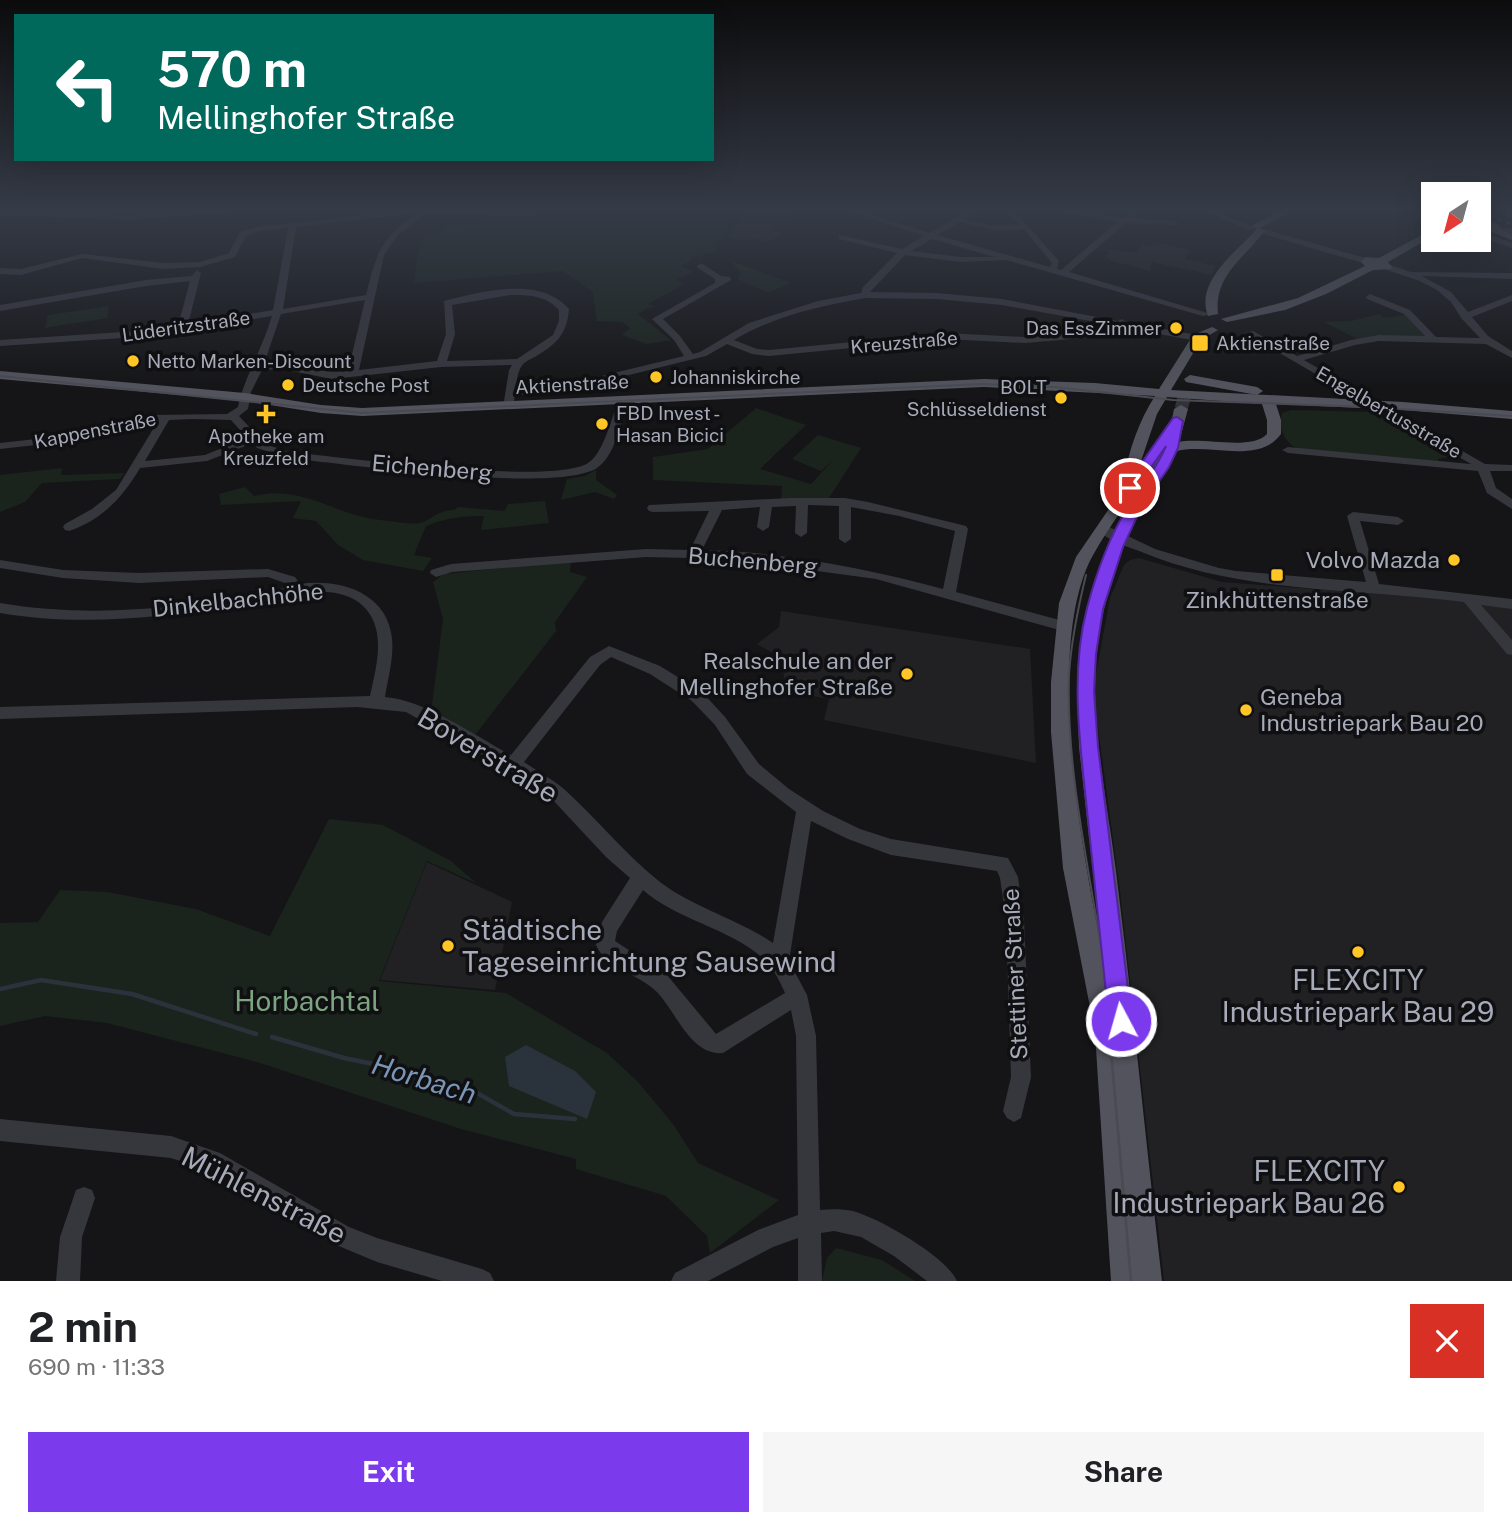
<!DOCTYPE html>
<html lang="en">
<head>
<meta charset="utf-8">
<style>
	body { margin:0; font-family:"Public Sans",sans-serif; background:#f6f6f6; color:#202124; height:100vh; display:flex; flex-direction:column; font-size:26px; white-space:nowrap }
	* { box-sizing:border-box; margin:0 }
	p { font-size:23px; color:#757577 }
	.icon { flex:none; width:38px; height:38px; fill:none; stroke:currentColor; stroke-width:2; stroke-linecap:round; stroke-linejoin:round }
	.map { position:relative; height:1281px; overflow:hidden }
	.panel { display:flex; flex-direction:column; background:#fff; flex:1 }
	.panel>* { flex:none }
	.top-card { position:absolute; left:14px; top:14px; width:700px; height:147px; border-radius:0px; box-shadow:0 7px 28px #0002; background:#00695c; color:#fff; overflow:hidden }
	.needle { width:46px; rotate:216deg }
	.buttons { position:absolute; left:1421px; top:182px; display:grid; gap:14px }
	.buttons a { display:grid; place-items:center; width:70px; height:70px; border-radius:0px; background:#fff; box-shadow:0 7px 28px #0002; font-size:35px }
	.pin { position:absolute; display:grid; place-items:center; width:60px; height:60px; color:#fff; margin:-30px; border:4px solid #fff; border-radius:50%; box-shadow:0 2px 7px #0007 }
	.me { position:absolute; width:77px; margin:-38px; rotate:354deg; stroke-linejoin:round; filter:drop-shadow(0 0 5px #0008) }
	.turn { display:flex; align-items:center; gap:24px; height:147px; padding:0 28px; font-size:32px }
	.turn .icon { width:91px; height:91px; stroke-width:2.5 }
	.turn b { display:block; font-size:49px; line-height:60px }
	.round { display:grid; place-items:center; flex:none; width:74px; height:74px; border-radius:0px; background:#f6f6f6 }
	.headline { display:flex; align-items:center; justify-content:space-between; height:119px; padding:0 28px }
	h1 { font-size:42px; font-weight:700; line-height:52px }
	.cta { display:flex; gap:14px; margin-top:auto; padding:14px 28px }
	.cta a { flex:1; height:80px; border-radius:0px; background:#7c3aed; color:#fff; font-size:28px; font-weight:700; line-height:80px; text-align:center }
	.cta a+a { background:#f6f6f6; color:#202124 }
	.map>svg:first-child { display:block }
</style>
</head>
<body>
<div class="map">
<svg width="1512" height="1281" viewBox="0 0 1512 1281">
	<rect width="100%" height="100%" fill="#151517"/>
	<g fill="#212124">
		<path d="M0 209H226L125 217 0 212Z"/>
		<path d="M741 209H805L771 229 782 234 767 242 753 238 745 242 728 237 739 220Z"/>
		<path d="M1155 242 1190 250 1185 259 1215 266 1212 275 1152 262 1150 271 1112 261 1105 257 1110 252 1096 248 1136 253 1143 244 1150 246Z"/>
		<path d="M1139 558 1222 582 1471 601 1512 608V1281H1164L1120 891 1096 713 1095 679 1110 598 1124 565 1130 560Z"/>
		<path d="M781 611 1030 649 1036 763 824 720 829 699 787 691 780 657 757 644 779 627Z"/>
		<path d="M427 862 512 902 495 990 380 980Z"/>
	</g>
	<g fill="#1b231d">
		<path d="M578 209H695L731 217 727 231 714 247 717 251 690 258 692 260 681 266 693 272 676 279 684 284 648 304 656 307 648 308 638 314 671 340 646 344 622 335 630 328 622 322 597 321 593 292 563 271 414 283 420 239 438 238 445 225 482 223 491 214 533 219 560 216 558 213Z"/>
		<path d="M1370 209H1404L1432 217 1433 220 1424 223 1406 219 1404 223 1367 215Z"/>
		<path d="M734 262 791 283 768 293 738 279 741 272 732 263Z"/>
		<path d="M109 306 107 318 45 328 48 315Z"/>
		<path d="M1379 314 1385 318 1405 315 1425 336 1357 339 1324 322 1351 321Z"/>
		<path d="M756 408 806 425 760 469 811 484 834 459 821 471 792 459 818 435 861 448 829 498 781 500 782 486 653 480V457L708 449Z"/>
		<path d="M1291 410 1376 412 1386 415 1451 451 1453 456 1438 459 1439 462 1298 449C1285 443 1277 427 1282 413Z"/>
		<path d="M62 468 61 475 125 473 120 479 42 483 25 502 0 512V475Z"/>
		<path d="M596 470V480L617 495 614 499 595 492 561 500 567 479 585 476Z"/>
		<path d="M245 487 254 496C302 484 336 516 381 520 392 521 409 525 420 523 433 519 439 509 454 510L458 507 504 511 508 504 545 501 549 523 481 530 484 516C463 516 446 518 426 526L414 555 432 558 423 571 363 560 338 545 316 521 293 518 301 501 221 505 219 494Z"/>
		<path d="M571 561 570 572 587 577 555 622 556 631 475 735 431 713 443 619 433 582 444 574Z"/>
		<path d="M329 819 383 825 451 861 476 883 427 861 379 981 506 993 607 1053 638 1082 673 1124 698 1163 779 1200 710 1253 707 1236 666 1196 576 1169V1159L461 1129 257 1062 107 1023 45 1016 0 1026V923L38 922 60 890 107 892 196 909 270 936Z"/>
		<path d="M836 1248 882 1260 915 1281H822L827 1258Z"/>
	</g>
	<path fill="#2a333c" d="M526 1045 575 1071 596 1092 587 1119 509 1086 505 1057Z"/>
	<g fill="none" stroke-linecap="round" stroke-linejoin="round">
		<g stroke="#2a333c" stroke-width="4.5">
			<path d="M0 989 41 980 132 994 256 1034"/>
			<path d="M272 1037 344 1058 393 1068 437 1085 470 1089 514 1114 575 1119"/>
		</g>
		<path stroke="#323337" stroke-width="13" stroke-dasharray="13 7" stroke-linecap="butt" d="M1181 409 1186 391"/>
		<g fill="#36363d" fill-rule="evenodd">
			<path d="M216 209H245L241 211 130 220 0 215V211L130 216Z"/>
			<path d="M417 209 528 213 527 209H535L537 212 530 217 428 212 398 235 384 255 359 370 437 361 446 334 444 301C481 292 540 275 569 309 567 335 556 344 535 357 530 359 524 362 521 367 517 373 517 382 516 389L552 388 684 356 674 340 652 319 715 283V279L698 268 697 266 701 263 721 276 730 277 731 280 663 319 680 336 693 354 700 352 749 323 818 301 861 293 863 287 897 253 839 239V235L902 249 924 236 843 209H854L930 233 971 209H980L965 219 993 226 1021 225 1004 209H1013L1059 261 1057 269 1061 270 1117 222 1050 209H1066L1122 218 1133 209H1141L1131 218 1175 221 1179 223 1175 225 1126 223 1069 272 1211 314 1203 316 1006 260 961 262 905 255 870 292 937 293 1002 299 1118 321 1122 319 1126 322 1197 335 1202 338 1197 341 1121 327 1114 332 1083 338 1025 343 945 339 769 356 752 354 727 344 706 356 552 394 515 395 514 401 509 404 504 401 509 370 512 365 441 367 332 379 282 369 262 370 251 392 248 409 239 416 265 444 289 452C342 457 552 486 588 463 603 454 612 418 618 401L623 398 628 401C621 421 616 455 597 468 556 494 345 464 288 458L257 448 253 443 207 461 140 468C123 497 102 520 69 531L65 530 63 527 65 524 92 509 116 490 158 421 54 443 0 449V443L54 437 150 415 227 414 238 407C244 378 263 347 272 316L153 336 0 346V340L153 330 178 326 190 281 146 286 0 311V305L146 280 192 276 197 270 201 273 188 324 273 310 288 228 258 231 246 236 235 257 200 267 164 269 82 258 21 275 0 274V268L21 269 82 254 164 263 200 262 229 253 240 232 257 227ZM417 213C380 240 377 251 366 295L283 309 296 227ZM960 222 993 230 1024 229 1052 263 1050 267 937 235ZM932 239 995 257H961L911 251ZM510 295C529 295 545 295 559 310V321L553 335 517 359 447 361 455 334 452 305ZM865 298 937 299 1002 305 1112 325 1083 332 1025 337 945 333 769 350 757 349 734 340C774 316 820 306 865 298ZM365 300 348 371C320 374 293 363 264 364L281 314ZM193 419 231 420 247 438 205 455 145 461 169 420Z"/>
			<path d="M1199 209H1209L1256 228 1249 230Z"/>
			<path d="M1409 209H1420L1433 213V217Z"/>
			<path d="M1512 212V217L1506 218V214Z"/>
			<path d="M1480 223 1512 229V233L1480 227Z"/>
			<path d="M1263 229 1369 259 1370 261 1363 263 1260 233 1259 231Z"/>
			<path d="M1479 231 1512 243V248L1479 236Z"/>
			<path d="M1387 264 1411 272 1512 273V279L1422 276 1451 292 1468 312 1512 295V301L1472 317 1488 336 1512 351V358L1486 344 1379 341 1355 345 1304 360 1485 464 1512 465V471H1490L1496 488 1512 499V509L1487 493 1478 471 1288 453 1282 450 1288 447 1471 464 1245 333 1253 331 1297 356 1351 340 1379 335 1425 336 1404 314 1367 299 1366 297 1370 294 1410 310 1436 337 1480 338 1462 319 1451 302 1437 290 1420 281 1384 269 1383 267Z"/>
			<path d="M790 498H845L868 502 966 526 968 529 956 592 1063 621 1070 626 1063 631 876 579 730 559 646 557 452 572 436 577 430 573 431 570 451 564 646 549 690 550 709 511 653 512 649 511 647 508 649 505ZM808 505 839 506V539L845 543 851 539V507L899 516 955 531 943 589C866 568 783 552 702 550L722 510 760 507 757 527 763 531 769 527 772 507 796 506 795 533 801 537 807 533Z"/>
			<path d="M1353 512 1398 517 1404 521 1398 525 1360 521 1379 584 1512 599V609L1481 605 1512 640V655L1507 654 1464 602C1356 588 1241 594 1139 551 1125 546 1107 540 1097 529L1103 525 1107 526 1155 549 1219 568 1236 571 1366 582 1347 516Z"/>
			<path d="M0 560 63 570 139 573 268 569 295 577 300 584C339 578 387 592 392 638 394 658 388 678 385 697 425 700 475 736 511 755L590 657 609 646 660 666 702 692 725 717 759 764 789 789 823 811 860 829 891 839 1008 858 1018 877 1024 920 1031 1077 1021 1118 1014 1122 1007 1118 1003 1111 1011 1077 1006 920 1000 878 997 871 891 855 848 839 811 821 789 961 807 995 816 1036 820 1210C831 1209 842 1209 853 1211 879 1218 947 1257 957 1281H927L894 1256 861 1237 834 1231 821 1233 822 1281H798V1238L773 1247 708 1281H671L675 1273 758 1230 798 1215 796 1036 791 1010 723 1053C691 1056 676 1012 657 992 640 975 605 967 596 945L602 922 630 878 606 857 551 798 507 769 406 712 357 707 0 719V707L370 696C376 667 388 629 362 605 351 595 332 591 317 592 293 592 269 602 244 605 163 617 81 627 0 613V603C92 619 197 608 288 587L285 583 268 577 139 583 63 578 0 568ZM611 657 650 674 692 701 715 725 747 774 796 812 773 943C738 919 694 908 660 882 625 854 597 819 564 789 552 779 537 771 524 762L600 665ZM643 890C678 921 731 928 765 960 774 969 780 982 785 993L716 1034 667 975 615 941 617 931Z"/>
			<path d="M0 1119 171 1136 220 1153 349 1227 377 1238 482 1269 490 1273 494 1281H442L377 1262 334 1244 207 1170 171 1158 0 1141Z"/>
			<path d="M84 1187 92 1190 95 1198 82 1237 80 1281H56L60 1237 76 1190Z"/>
		</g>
		<g fill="#52535c" fill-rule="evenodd">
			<path d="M1284 209H1296L1260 228 1265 231 1263 233C1242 260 1214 276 1218 314L1208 316C1195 281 1236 252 1257 229L1252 226 1254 224Z"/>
			<path d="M1492 226 1512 234V240L1489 231V227Z"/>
			<path d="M1433 229V236L1388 262 1392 267 1391 269 1373 270 1326 294 1285 310 1227 322 1221 319 1298 298 1365 266 1361 262 1365 257 1379 258Z"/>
			<path d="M1212 327 1218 330 1201 340 1171 390 1403 402 1512 411V419L1403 410 1276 404 1281 420V434C1259 465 1209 443 1177 451 1167 472 1151 489 1141 509 1122 545 1107 589 1100 629 1086 709 1106 792 1116 871 1133 1007 1146 1144 1162 1281H1111L1095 1033 1063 868 1051 732V682L1059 603 1076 557 1126 484 1124 481C1128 451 1139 421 1155 396L984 387 362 416 321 413 245 401 0 379V371L245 393 321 405 362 408 984 379 1095 383 1159 389 1193 335ZM1167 397 1262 404 1267 420V434C1252 451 1203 437 1179 442L1188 409 1181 405 1174 409 1172 419 1140 464 1157 414ZM1160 456 1127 507 1104 557 1082 629 1077 692 1079 747 1101 944C1081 847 1045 645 1092 557 1111 522 1138 489 1160 456Z"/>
			<path d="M1190 375 1257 387 1263 391 1257 395 1186 382 1184 379Z"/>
		</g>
		<g stroke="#494a52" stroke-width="2">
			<path d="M0 376 362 413 983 384 1054 387 1173 400 1368 407 1512 416"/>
			<path d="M1086 575C1078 608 1071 641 1069 675 1066 771 1089 866 1103 960"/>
		</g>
		<path stroke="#494a52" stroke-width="2.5" d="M1103 958 1131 1281"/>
		<path stroke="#494a52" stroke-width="2" stroke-dasharray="5 4.5" stroke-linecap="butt" d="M1479 213 1512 224"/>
		<path stroke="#52535c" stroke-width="10" d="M1479 223 1495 228"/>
	</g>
	<linearGradient id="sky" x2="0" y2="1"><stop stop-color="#0c0c0d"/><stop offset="0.54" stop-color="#353b47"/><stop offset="1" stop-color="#353b47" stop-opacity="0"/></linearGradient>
	<rect width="1512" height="388" fill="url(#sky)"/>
	<path fill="#7c3aed" stroke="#51269a" stroke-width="2" d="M1177 417 1183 421 1178 448 1169 467 1141 508 1123 547 1103 609 1096 654 1094 692 1098 747 1132 1021 1129 1029 1121 1033 1113 1029 1109 1021C1102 954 1095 887 1088 820 1081 750 1069 677 1087 608 1096 574 1110 535 1129 505 1142 485 1157 468 1166 446L1135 490H1126L1124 488 1173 418Z"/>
	<g fill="#ffc625" stroke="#101012" stroke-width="2.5">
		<circle cx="1176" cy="328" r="7"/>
		<rect x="1191" y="334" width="18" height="18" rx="3.5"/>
		<circle cx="133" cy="361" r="7"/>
		<circle cx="656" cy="377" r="7"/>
		<circle cx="288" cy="385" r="7"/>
		<circle cx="1061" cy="398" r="7"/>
		<path d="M262.5 403.5h7v7h7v7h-7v7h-7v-7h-7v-7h7z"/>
		<circle cx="602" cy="424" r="7"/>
		<circle cx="1454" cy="560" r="7"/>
		<rect x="1270" y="568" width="14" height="14" rx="3.5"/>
		<circle cx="907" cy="674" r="7"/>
		<circle cx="1246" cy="710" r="7"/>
		<circle cx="448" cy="946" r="7"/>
		<circle cx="1358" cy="952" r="7"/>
		<circle cx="1399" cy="1187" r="7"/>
	</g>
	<g text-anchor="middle" stroke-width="7" stroke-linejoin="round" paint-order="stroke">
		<g font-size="19" fill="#a6aab9" stroke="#101012">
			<text transform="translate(186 326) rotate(-8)" y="7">Lüderitzstraße</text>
			<text transform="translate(904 342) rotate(-5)" y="7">Kreuzstraße</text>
			<text transform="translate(572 384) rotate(-3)" y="7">Aktienstraße</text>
			<text transform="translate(1389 412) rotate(30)" y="7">Engelbertusstraße</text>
			<text transform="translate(95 430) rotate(-11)" y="7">Kappenstraße</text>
		</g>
		<g font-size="19" fill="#a6aab9" stroke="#101012" text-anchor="start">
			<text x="1162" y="335" text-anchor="end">Das EssZimmer</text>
			<text x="1216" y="350">Aktienstraße</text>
			<text x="147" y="368">Netto Marken-Discount</text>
			<text x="670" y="384">Johanniskirche</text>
			<text x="302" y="392">Deutsche Post</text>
			<text x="1047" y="394" text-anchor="end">BOLT<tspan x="1047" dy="22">Schlüsseldienst</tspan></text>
			<text x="616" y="420">FBD Invest -<tspan x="616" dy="22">Hasan Bicici</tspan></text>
			<text x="266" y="443" text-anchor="middle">Apotheke am<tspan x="266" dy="22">Kreuzfeld</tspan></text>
		</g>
		<g font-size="23" fill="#a6aab9" stroke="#101012">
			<text transform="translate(432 468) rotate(5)" y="8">Eichenberg</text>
			<text transform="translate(753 561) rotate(5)" y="8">Buchenberg</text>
			<text transform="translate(238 600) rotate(-6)" y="8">Dinkelbachhöhe</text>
			<text transform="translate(1015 974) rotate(-93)" y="8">Stettiner Straße</text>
		</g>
		<g font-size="23" fill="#a6aab9" stroke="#101012" text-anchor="end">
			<text x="1440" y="568">Volvo Mazda</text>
			<text x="1277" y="608" text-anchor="middle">Zinkhüttenstraße</text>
			<text x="893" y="669">Realschule an der<tspan x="893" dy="26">Mellinghofer Straße</tspan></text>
			<text x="1260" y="705" text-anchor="start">Geneba<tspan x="1260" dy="26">Industriepark Bau 20</tspan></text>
		</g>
		<g font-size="28" fill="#a6aab9" stroke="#101012">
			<text transform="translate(488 755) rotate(31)" y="10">Boverstraße</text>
			<text transform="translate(264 1195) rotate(27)" y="10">Mühlenstraße</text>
		</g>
		<g font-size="28" fill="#a6aab9" stroke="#101012" text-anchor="start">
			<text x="462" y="940">Städtische<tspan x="462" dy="32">Tageseinrichtung Sausewind</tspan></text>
			<text x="1358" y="990" text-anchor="middle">FLEXCITY<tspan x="1358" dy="32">Industriepark Bau 29</tspan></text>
			<text x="1385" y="1181" text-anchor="end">FLEXCITY<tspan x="1385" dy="32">Industriepark Bau 26</tspan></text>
		</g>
		<g font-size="28" fill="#7ba581" stroke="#101012">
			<text x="307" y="1011">Horbachtal</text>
		</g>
		<g font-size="28" font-style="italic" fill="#7a96b7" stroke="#101012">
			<text transform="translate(424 1079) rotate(17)" y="10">Horbach</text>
		</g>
	</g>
</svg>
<div class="buttons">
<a><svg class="needle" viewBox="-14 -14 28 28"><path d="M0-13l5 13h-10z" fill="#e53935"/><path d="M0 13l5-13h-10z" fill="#757577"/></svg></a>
</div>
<div class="pin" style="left:1130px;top:488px;background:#d93025"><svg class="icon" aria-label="arrive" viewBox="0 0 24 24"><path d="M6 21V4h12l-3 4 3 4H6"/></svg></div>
<svg class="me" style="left:1121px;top:1021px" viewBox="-20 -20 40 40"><circle r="17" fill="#7c3aed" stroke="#fff" stroke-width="3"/><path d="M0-11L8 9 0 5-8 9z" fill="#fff"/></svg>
<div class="top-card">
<div class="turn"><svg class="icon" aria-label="left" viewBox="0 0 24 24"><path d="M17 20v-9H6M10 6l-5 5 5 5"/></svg><div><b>570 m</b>Mellinghofer Straße</div></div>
</div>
</div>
<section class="panel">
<div class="headline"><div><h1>2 min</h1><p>690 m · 11:33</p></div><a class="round" style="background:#d93025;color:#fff"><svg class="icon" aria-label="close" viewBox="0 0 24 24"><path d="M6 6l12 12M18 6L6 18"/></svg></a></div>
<div class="cta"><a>Exit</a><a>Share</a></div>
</section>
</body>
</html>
